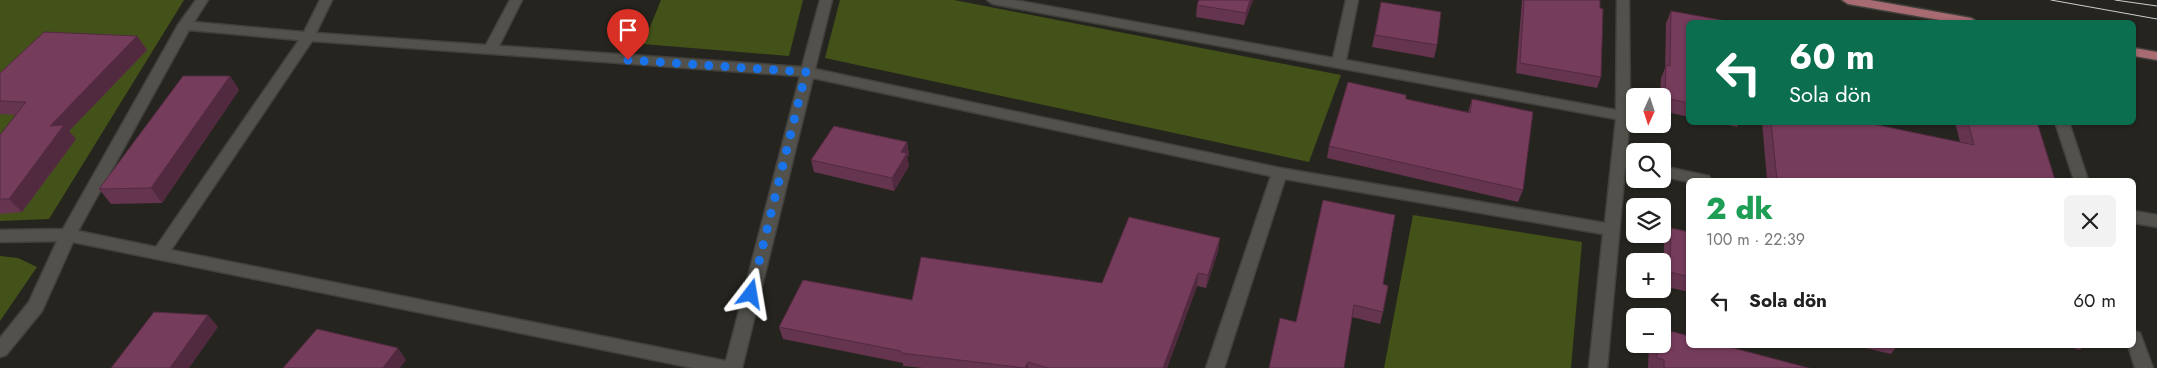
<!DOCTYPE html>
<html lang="tr">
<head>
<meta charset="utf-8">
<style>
	body { margin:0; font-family:Jost,sans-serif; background:#f2f2f2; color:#222; height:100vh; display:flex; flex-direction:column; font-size:19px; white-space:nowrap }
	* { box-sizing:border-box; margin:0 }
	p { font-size:16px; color:#767676 }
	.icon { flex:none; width:28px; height:28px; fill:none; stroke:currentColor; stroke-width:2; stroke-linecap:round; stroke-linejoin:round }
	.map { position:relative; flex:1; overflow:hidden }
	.panel { position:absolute; left:1686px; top:178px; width:450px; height:170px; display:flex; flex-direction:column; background:#fff; border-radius:8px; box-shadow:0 1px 4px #0004 }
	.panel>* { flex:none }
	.hud { position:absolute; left:1686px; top:20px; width:450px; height:105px; border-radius:8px; box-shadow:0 1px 4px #0004; background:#0b6e4f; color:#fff; overflow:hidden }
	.needle { width:32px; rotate:183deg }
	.fabs { position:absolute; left:1626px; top:88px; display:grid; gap:10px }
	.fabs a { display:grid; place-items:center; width:45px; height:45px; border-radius:8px; background:#fff; box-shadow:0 1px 4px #0004; font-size:25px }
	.pin { position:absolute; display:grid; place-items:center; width:42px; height:42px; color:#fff; margin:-51px -21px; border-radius:50% 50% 50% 0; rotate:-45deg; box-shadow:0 0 5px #0007 }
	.pin .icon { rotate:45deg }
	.me { position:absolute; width:55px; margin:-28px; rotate:14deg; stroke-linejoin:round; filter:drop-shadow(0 0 4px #0008) }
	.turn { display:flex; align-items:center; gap:18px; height:105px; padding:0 20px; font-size:22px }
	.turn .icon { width:65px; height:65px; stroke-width:2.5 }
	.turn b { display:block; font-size:35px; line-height:42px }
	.round { display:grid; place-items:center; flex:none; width:52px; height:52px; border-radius:8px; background:#f2f2f2 }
	.head { display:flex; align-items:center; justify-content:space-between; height:85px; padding:0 20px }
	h1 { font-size:30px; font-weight:800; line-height:38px; color:#1e9e55 }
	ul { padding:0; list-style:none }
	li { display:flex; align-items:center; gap:15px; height:75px; padding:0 20px }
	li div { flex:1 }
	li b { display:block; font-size:19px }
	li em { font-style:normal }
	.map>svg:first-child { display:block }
</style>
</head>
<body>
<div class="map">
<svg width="2157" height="368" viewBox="0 0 2157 368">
	<rect width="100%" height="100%" fill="#25241f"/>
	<g fill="#435218">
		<path d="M0 0H184L49 219 0 221Z"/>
		<path d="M661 0H803L789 56 643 44Z"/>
		<path d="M840 0H954L1341 75 1309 162 825 58Z"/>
		<path d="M1413 215 1582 242 1571 368H1384Z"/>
		<path d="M0 256 18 258 37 267 0 321Z"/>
	</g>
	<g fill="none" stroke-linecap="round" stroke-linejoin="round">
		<defs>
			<g id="minor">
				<path d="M196 0H208L194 22 304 32 320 0H332L316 33 486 45 510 0H522L499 46 802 67 820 0H832L815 69 1280 168 1605 223 1616 119 993 4 987 0H1014L1333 58 1346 0H1358L1346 60 1616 110 1617 0H1629L1630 116 1626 158 1635 160V170L1625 168 1607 368H1589L1603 234 1285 179 1224 368H1206L1271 176 813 78 742 368H693L73 242 42 311 6 355 0 357V338L29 302 57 241 0 242V230L63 229 178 25ZM189 30 299 40 156 247 78 231ZM312 41 800 76 726 361 171 250Z"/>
				<path d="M2055 122H2069L2088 180H2074Z"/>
				<path d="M1662 166 1704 175 1709 176 1711 180H1689V182L1662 176Z"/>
				<path d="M2134 211 2157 215V227L2134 223Z"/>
				<path d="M2134 331 2140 333 2153 368H2135L2128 345H2134Z"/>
			</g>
			<g id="major">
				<path d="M1842 0H1870L1971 18 1978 22H1951L1848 4Z"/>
				<path d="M2134 48 2157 52V60L2134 56Z"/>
			</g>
		</defs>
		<use href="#minor" stroke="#41403c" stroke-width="3"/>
		<use href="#major" stroke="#41403c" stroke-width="3"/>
		<use href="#minor" fill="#52514c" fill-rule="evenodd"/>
		<use href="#major" fill="#a86b72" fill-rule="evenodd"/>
		<g stroke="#cfcecb" stroke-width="1">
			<path d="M2051 0 2157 19"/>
			<path d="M2115 0 2157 6"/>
		</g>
	</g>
	<g fill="#65344e">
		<path d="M1199 0H1253L1244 25 1196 17 1197 5Z"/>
		<path d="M1522 0H1600L1601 77 1597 88 1516 73Z"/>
		<path d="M1381 2 1437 45 1434 58 1372 47Z"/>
		<path d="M1671 11 1689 22V117L1662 111V96H1660L1661 78 1665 68 1666 23Z"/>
		<path d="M137 36 147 50 69 131 76 139 22 212 0 214V135L16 115 0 114V73Z"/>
		<path d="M230 76 239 90 162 203 111 204 99 189Z"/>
		<path d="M1406 99 1468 112 1472 99 1523 190 1518 202 1327 158 1329 146Z"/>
		<path d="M1715 122H1740L1737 127Z"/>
		<path d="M1762 122H1863L1960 142 1955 122H2037L2055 180H1767Z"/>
		<path d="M907 142 909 155 907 157 909 166 894 191 814 172 811 160Z"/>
		<path d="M1671 228 1689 232V292L1663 286 1664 242Z"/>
		<path d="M1220 238 1218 251 1206 288 1197 286 1167 368H923L903 366V363L783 339 779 327 912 300 1102 283Z"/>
		<path d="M1383 284V312L1380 324 1352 317 1296 322Z"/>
		<path d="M1649 344H1662L1809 368H1648Z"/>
		<path d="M1852 345H1898L1891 354Z"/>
		<path d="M2062 345H2084L2080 350Z"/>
	</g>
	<g fill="#522a40">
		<path d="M1250 0H1253L1244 25 1246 13Z"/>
		<path d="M137 36 147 50 69 131 76 139 22 212 9 199 50 126Z"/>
		<path d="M230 76 239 90 162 203 151 188Z"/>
		<path d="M907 142 909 155 907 157 909 166 894 191 892 178 901 152Z"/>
		<path d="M1220 238 1218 251 1206 288 1208 275Z"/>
		<path d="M1198 273 1197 286 1167 368H1163Z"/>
		<path d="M208 315 218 327 189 368H170Z"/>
		<path d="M398 348 406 360 400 368H383Z"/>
		<path d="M1028 362V368H1025Z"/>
	</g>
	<g fill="#753c5b" stroke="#522a40">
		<path d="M1199 0H1250L1246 13 1197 5Z"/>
		<path d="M1524 0H1600V8L1603 9 1601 77 1520 63Z"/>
		<path d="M1381 2 1441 12 1437 45 1375 35Z"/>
		<path d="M1671 11 1732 22H1689V103L1665 98 1666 65 1670 66Z"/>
		<path d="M44 32 137 36 50 126 64 125 9 199H0V135L26 102 0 101V73Z"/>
		<path d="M183 76H230L151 188 99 189Z"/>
		<path d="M1348 82 1406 95V99L1470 113 1472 99 1533 112 1523 190 1329 146Z"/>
		<path d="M1771 122H1863L1974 145 1968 122H2037L2055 180H1777Z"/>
		<path d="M834 126 907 142 901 152 907 153 892 178 811 160Z"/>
		<path d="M1323 200 1395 215 1383 284 1388 286 1383 312 1354 305 1344 368H1269L1280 318 1296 322Z"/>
		<path d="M1129 217 1220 238 1208 275 1198 273 1163 368H1048L1028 362 1025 368 901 353V351L779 327 803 280 912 300 921 257 1102 283Z"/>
		<path d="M1671 228 1689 232V277L1670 272Z"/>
		<path d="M154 312 208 315 170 368H111Z"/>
		<path d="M317 329 398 348 383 368H283Z"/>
		<path d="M1662 329 1689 336V345H1722L1809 368H1664V360L1657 358V344H1662Z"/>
	</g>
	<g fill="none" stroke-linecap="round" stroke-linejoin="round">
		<path stroke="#1a73e8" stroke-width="9" stroke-dasharray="0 16.2" d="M628 60 806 72 751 294"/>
	</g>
</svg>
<div class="fabs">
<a><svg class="needle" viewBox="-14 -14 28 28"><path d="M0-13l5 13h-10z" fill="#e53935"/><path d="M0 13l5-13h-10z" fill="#767676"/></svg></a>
<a><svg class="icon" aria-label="search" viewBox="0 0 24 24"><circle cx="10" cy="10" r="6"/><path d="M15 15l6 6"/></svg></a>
<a><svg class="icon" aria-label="layers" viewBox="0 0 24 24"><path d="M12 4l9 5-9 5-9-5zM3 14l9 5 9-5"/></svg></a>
<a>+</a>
<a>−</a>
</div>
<div class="pin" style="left:628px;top:60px;background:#d93025"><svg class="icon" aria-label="arrive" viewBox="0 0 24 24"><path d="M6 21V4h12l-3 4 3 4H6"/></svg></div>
<svg class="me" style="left:751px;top:294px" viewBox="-20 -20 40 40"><path d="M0-17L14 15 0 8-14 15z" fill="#1a73e8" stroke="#fff" stroke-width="4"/></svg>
<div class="hud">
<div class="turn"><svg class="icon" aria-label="left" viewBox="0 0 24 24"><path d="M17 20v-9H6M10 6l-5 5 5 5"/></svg><div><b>60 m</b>Sola dön</div></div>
</div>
<section class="panel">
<div class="head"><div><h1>2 dk</h1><p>100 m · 22:39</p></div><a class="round"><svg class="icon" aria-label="close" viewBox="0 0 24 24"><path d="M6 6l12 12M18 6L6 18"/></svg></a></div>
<ul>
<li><svg class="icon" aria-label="left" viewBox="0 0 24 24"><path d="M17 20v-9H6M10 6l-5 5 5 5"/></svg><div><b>Sola dön</b></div><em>60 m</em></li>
</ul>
</section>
</div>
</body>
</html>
